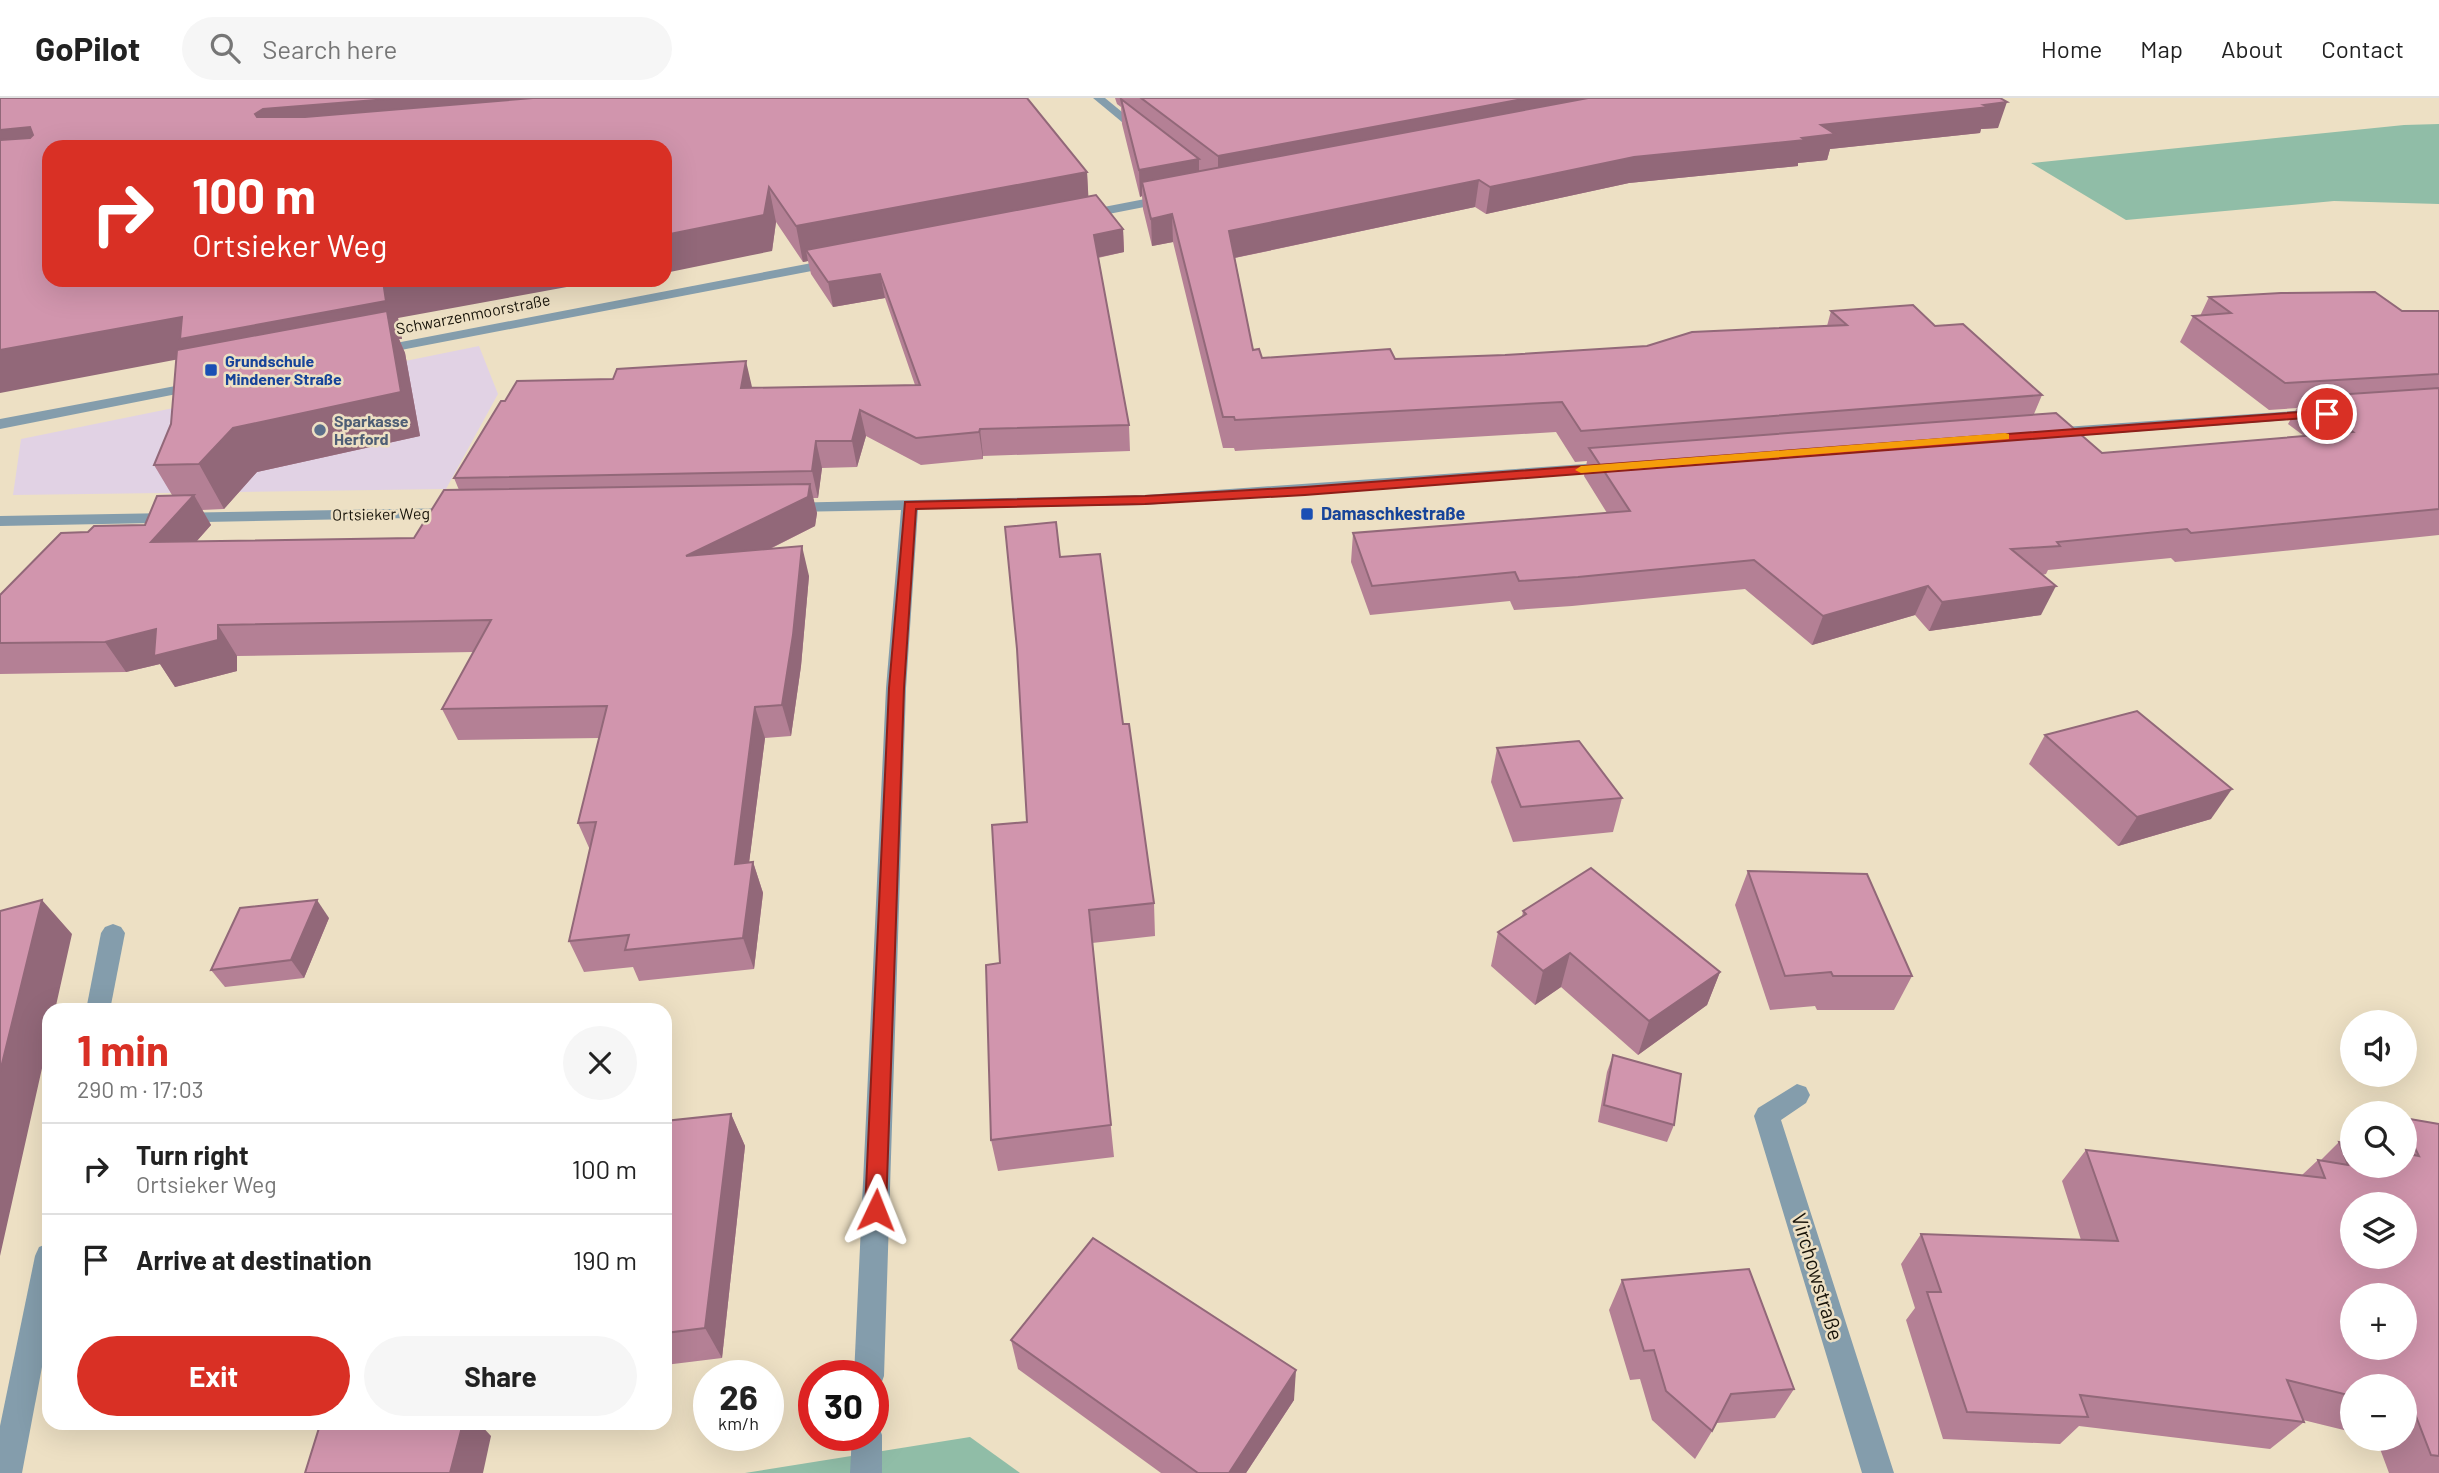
<!DOCTYPE html>
<html lang="en">
<head>
<meta charset="utf-8">
<style>
	body { margin:0; font-family:Barlow,sans-serif; background:#f6f6f6; color:#222; height:100vh; display:flex; flex-direction:column; font-size:26px; white-space:nowrap }
	* { box-sizing:border-box; margin:0 }
	p { font-size:23px; color:#767676 }
	.icon { flex:none; width:38px; height:38px; fill:none; stroke:currentColor; stroke-width:2; stroke-linecap:round; stroke-linejoin:round }
	.map { position:relative; flex:1; overflow:hidden }
	.sheet { position:absolute; left:42px; top:905px; width:630px; height:427px; display:flex; flex-direction:column; background:#fff; border-radius:21px; box-shadow:0 7px 28px #0002 }
	.sheet>* { flex:none }
	.hud { position:absolute; left:42px; top:42px; width:630px; height:147px; border-radius:21px; box-shadow:0 7px 28px #0002; background:#d93025; color:#fff; overflow:hidden }
	.tools { position:absolute; left:2340px; top:912px; display:grid; gap:14px }
	.tools a { display:grid; place-items:center; width:77px; height:77px; border-radius:50%; background:#fff; box-shadow:0 7px 28px #0002; font-size:35px }
	.speed { position:absolute; left:693px; top:1262px; display:flex; gap:14px; font-size:35px; font-weight:700; text-align:center }
	.speed>* { display:grid; place-content:center; width:91px; height:91px; border-radius:50%; background:#fff; box-shadow:0 7px 28px #0002; line-height:1 }
	.speed small { font-size:18px; font-weight:400 }
	.speed .limit { border:10px solid #d22; background:#fff; color:#111 }
	.pin { position:absolute; display:grid; place-items:center; width:60px; height:60px; color:#fff; margin:-30px; border:4px solid #fff; border-radius:50%; box-shadow:0 2px 7px #0007 }
	.me { position:absolute; width:77px; margin:-38px; rotate:2deg; stroke-linejoin:round; filter:drop-shadow(0 0 5px #0008) }
	.turn { display:flex; align-items:center; gap:24px; height:147px; padding:0 35px; font-size:32px }
	.turn .icon { width:91px; height:91px; stroke-width:2.5 }
	.turn b { display:block; font-size:49px; line-height:60px }
	.round { display:grid; place-items:center; flex:none; width:74px; height:74px; border-radius:37px; background:#f6f6f6 }
	.overview { display:flex; align-items:center; justify-content:space-between; height:119px; padding:0 35px }
	h1 { font-size:42px; font-weight:700; line-height:52px; color:#d93025 }
	.primary-button { display:flex; gap:14px; margin-top:auto; padding:14px 35px }
	.primary-button a { flex:1; height:80px; border-radius:42px; background:#d93025; color:#fff; font-size:28px; font-weight:700; line-height:80px; text-align:center }
	.primary-button a+a { background:#f6f6f6; color:#222 }
	ul { padding:0; list-style:none }
	li { display:flex; align-items:center; gap:21px; height:91px; padding:0 35px; border-top:2px solid #e0e0e0 }
	li div { flex:1 }
	li b { display:block; font-size:26px }
	li em { font-style:normal }
	header { display:flex; align-items:center; gap:42px; box-sizing:border-box; height:98px; padding:0 35px; background:#fff; border-bottom:2px solid #e0e0e0 }
	header strong { font-size:33px }
	nav { display:flex; gap:38px; margin-inline-start:auto; font-size:24px }
	.search { width:490px; height:63px; background:#f6f6f6; display:flex; align-items:center; gap:18px; box-sizing:border-box; padding:0 24px; border-radius:38px; color:#767676; font-size:26px }
	.map>svg:first-child { display:block }
</style>
</head>
<body>
<header>
<strong>GoPilot</strong>
<div class="search"><svg class="icon" aria-label="search" viewBox="0 0 24 24"><circle cx="10" cy="10" r="6"/><path d="M15 15l6 6"/></svg>Search here</div>
<nav><a>Home</a><a>Map</a><a>About</a><a>Contact</a></nav>
</header>
<div class="map">
<svg width="2439" height="1375" viewBox="0 0 2439 1375">
	<rect width="100%" height="100%" fill="#ede0c4"/>
	<path fill="#e1d2e4" d="M479 248 498 296 446 391 13 397 21 341Z"/>
	<g fill="#90bda7">
		<path d="M2439 26V106L2334 103 2126 122 2031 65 2404 27Z"/>
		<path d="M970 1339 1020 1375H745Z"/>
	</g>
	<g fill="none" stroke-linecap="round" stroke-linejoin="round">
		<g fill="#849dac" fill-rule="evenodd">
			<path d="M1093 0H1105L1150 37 1140 39Z"/>
			<path d="M1171 96 1177 100 1175 103 1083 121 1077 117 1083 113Z"/>
			<path d="M838 160 843 161V167L375 257 368 253 375 249Z"/>
			<path d="M202 283 209 287 207 290 0 331V321Z"/>
			<path d="M2322 311 2327 313 2330 316 2327 319 2050 340 2042 335 2050 330Z"/>
			<path d="M1613 364 1619 366 1621 369 1619 372 1145 407 918 411 906 590 884 1278 880 1289 873 1291V1278H854L886 590 901 412 789 414 783 413 781 409 783 405 1145 397Z"/>
			<path d="M456 410 464 415 462 419 0 428V418Z"/>
			<path d="M113 826 121 829 125 835 110 912H86L101 835 105 829Z"/>
			<path d="M1797 986 1806 989 1810 997 1806 1005 1781 1022 1894 1375H1862L1754 1018 1758 1010Z"/>
			<path d="M49 1145V1232L22 1375H0V1328L35 1158 39 1149Z"/>
			<path d="M873 1324 878 1326 882 1337V1375H850L852 1337H873Z"/>
		</g>
	</g>
	<g fill="#b48095" fill-rule="evenodd">
		<path d="M0 0 1087 74 1088 98 1123 131 1124 154 1098 160 1129 327 1130 353 983 358V361L921 367 866 338 857 369 822 370 818 400H813L817 415 815 428 770 451 809 478 801 568 791 638 765 640 749 764H753L763 795 754 871 639 883 633 869 584 874 569 843 590 752 578 725 600 640 458 642 442 611 474 554 237 558V573L175 589 160 566 126 574 0 576V497L88 434 145 427 172 397 154 367 171 326 176 262ZM665 49 772 153 776 124 803 164 808 163 811 176 833 209 885 200 915 287 752 290V289L454 380 459 392 414 440 196 444 211 427 202 412 224 411 257 374 420 338 405 255 399 241H402L398 220Z"/>
		<path d="M1115 0H2000L1998 30 1981 31 1980 35 1830 51 1827 62 1798 65V68L1629 85 1486 116 1475 109 1235 160 1253 252 1262 260 1395 261 1505 257 1647 248 1827 228 1831 213 1935 228 2042 297 2034 316 2102 355 2304 338 2288 326 2297 310 2269 312 2180 244 2193 218H2200L2209 199 2402 213H2439V437L2175 464 2171 460 2048 472 2046 476 2042 477 2041 517 1929 533 1915 517 1812 547 1745 491 1572 508 1514 512 1510 503 1370 517 1351 464 1353 435 1607 415 1584 378 1587 363 1575 364 1556 334 1235 353 1234 350H1223L1173 144 1152 148 1143 111 1142 98 1140 99 1122 26 1121 9 1117 6Z"/>
		<path d="M1060 459 1123 626 1154 805 1155 838 1092 845 1114 1059 998 1073 991 1042 1000 865 1027 724Z"/>
		<path d="M2045 637 2211 721 2118 748 2029 666Z"/>
		<path d="M1497 650 1622 700 1613 734 1513 744 1491 684Z"/>
		<path d="M1748 773 1912 878 1894 912H1817L1815 908 1770 912 1735 807Z"/>
		<path d="M1523 813 1720 874 1707 907 1638 957 1561 889 1535 907 1491 868 1498 834 1522 819Z"/>
		<path d="M329 820 304 880 225 889 211 872Z"/>
		<path d="M1613 957 1674 1027 1667 1044 1598 1024 1607 974Z"/>
		<path d="M731 1016 745 1048 722 1260 665 1267V1023Z"/>
		<path d="M2404 1020 2439 1026V1375H2389L2376 1340H2404V1288H2352V1334L2303 1322 2304 1324 2270 1351 2079 1328 2060 1346 1943 1341 1906 1222 1915 1210 1901 1166 1921 1136 2081 1142 2062 1083 2086 1052 2302 1077 2318 1062H2321L2339 1044 2404 1068Z"/>
		<path d="M1622 1182 1794 1291 1775 1320 1717 1325 1695 1361 1652 1322 1640 1281 1630 1282 1609 1212Z"/>
		<path d="M1011 1242 1294 1302 1246 1375H1161L1018 1271Z"/>
	</g>
	<g fill="#926879">
		<path d="M401 0H728L278 43 255 16 263 11Z"/>
		<path d="M1528 0H1687L1218 84V58Z"/>
		<path d="M2007 4 1998 30 1981 31 1980 35 1830 51 1827 62 1798 65V68L1629 85 1486 116 1490 89 1634 59 1802 40 1821 27Z"/>
		<path d="M30 29 49 62 0 67V32Z"/>
		<path d="M1199 61V88L1142 84V98L1140 99 1139 72Z"/>
		<path d="M1087 74 1089 109 806 152 808 163 803 164 796 128Z"/>
		<path d="M1479 82 1475 109 1229 161V133Z"/>
		<path d="M769 89 776 124 772 153 665 175V137Z"/>
		<path d="M1172 116 1173 144 1152 148 1151 121Z"/>
		<path d="M1123 131 1124 154 1095 160 1094 137Z"/>
		<path d="M880 176 885 200 833 209 828 184Z"/>
		<path d="M389 182H605L398 220 402 241H399L405 255 420 338 257 374 224 411 199 366 190 259 0 295V252Z"/>
		<path d="M746 263 752 289 748 317 741 290Z"/>
		<path d="M860 312 866 338 857 369 852 343Z"/>
		<path d="M980 331 983 358V361L979 334Z"/>
		<path d="M816 343 822 370 818 400 812 373Z"/>
		<path d="M810 386 817 415 815 428 695 488 686 458Z"/>
		<path d="M194 397 211 427 169 474 151 444Z"/>
		<path d="M802 448 809 478 801 568 791 638 782 607Z"/>
		<path d="M1928 488 1915 517 1812 547 1823 518Z"/>
		<path d="M2056 488 2041 517 1929 533 1942 504Z"/>
		<path d="M218 527 237 558V573L175 589 160 566 126 574 105 544 156 531Z"/>
		<path d="M755 609 765 640 745 797 735 766Z"/>
		<path d="M2232 691 2211 721 2118 748 2137 719Z"/>
		<path d="M753 764 763 795 754 871 743 840Z"/>
		<path d="M42 802 72 836 55 912H49V939L0 1158V974Z"/>
		<path d="M317 802 329 820 304 880 291 862Z"/>
		<path d="M1570 855 1561 889 1535 907 1543 873Z"/>
		<path d="M1720 874 1707 907 1638 957 1649 923Z"/>
		<path d="M731 1016 745 1048 722 1260 705 1230Z"/>
		<path d="M1296 1272 1294 1302 1246 1375H1229Z"/>
		<path d="M463 1325H479L491 1338 483 1375H450Z"/>
	</g>
	<g fill="#d195ad" stroke="#926879" stroke-width="2" fill-rule="evenodd">
		<path d="M0 0H401L263 11 255 16 257 19H305L533 0H1027L1087 74 796 128 769 89 764 117 665 137V49H49V182H389L383 183 386 203 180 241 182 219 0 252V42L30 40 33 37 30 29 0 32Z"/>
		<path d="M1141 0H1528L1218 58Z"/>
		<path d="M1588 0H2000L2007 4 1984 7 1989 9 1821 27 1835 36 1802 40 1805 42 1634 59 1490 89 1479 82 1229 133 1253 252 1259 251 1262 260 1390 251 1395 261 1505 257 1647 248 1692 234 1847 227 1831 213 1913 207 1935 228 1963 226 2042 297 1581 333 1562 304 1235 322 1234 319H1223L1172 116 1151 121 1142 84Z"/>
		<path d="M1121 1 1199 61 1139 72Z"/>
		<path d="M1096 97 1123 131 1094 137 1129 327 980 331 979 334 916 340 860 312 852 343H816L812 373 454 380 501 303H505L517 283 613 281 617 271 746 263 741 290 920 287 880 176 828 184 806 152Z"/>
		<path d="M2375 194 2402 213H2439V276L2285 285 2193 218 2231 215 2209 199 2281 195Z"/>
		<path d="M387 213 401 294 233 330 199 366 154 367 171 326 177 252Z"/>
		<path d="M2439 290V411L2191 435 2187 431 2057 444 2060 448 2011 451 2056 488 1942 504 1928 488 1823 518 1754 462 1578 479 1519 483 1515 474 1372 488 1353 435 1630 413 1589 350 2056 315 2102 355 2353 334 2304 299Z"/>
		<path d="M810 386 808 399 686 458 802 448 793 537 782 607 755 609 735 766 753 764 743 840 625 852 629 837 569 843 596 724 578 725 607 608 442 611 491 522 218 527V542L154 558 156 531 105 544 0 545V497L61 435 88 434 94 428 145 427 157 398 194 397 151 444 414 440 444 392Z"/>
		<path d="M1056 424 1060 459 1100 456 1123 626H1129L1154 805 1089 812 1111 1027 991 1042 986 867 1000 865 992 727 1027 724 1017 551 1005 429Z"/>
		<path d="M2137 613 2232 691 2137 719 2045 637Z"/>
		<path d="M1579 643 1622 700 1521 709 1497 650Z"/>
		<path d="M1591 770 1720 874 1649 923 1570 855 1543 873 1498 834 1526 816 1523 813Z"/>
		<path d="M1748 773 1867 776 1912 878H1833L1831 874 1785 878Z"/>
		<path d="M42 802 0 974V813Z"/>
		<path d="M317 802 291 862 211 872 240 810Z"/>
		<path d="M1613 957 1681 976 1674 1027 1604 1007Z"/>
		<path d="M731 1016 705 1230 665 1235V1023Z"/>
		<path d="M2404 1020 2439 1026V1358L2431 1357 2414 1313 2404 1311V1288H2352V1298L2287 1282 2304 1324 2080 1297 2088 1319 1967 1314 1927 1194H1941L1921 1136 2118 1143 2086 1052 2325 1080 2318 1062 2348 1067 2339 1044 2352 1046V1068H2404V1055L2419 1058 2404 1028ZM2352 1106H2404V1158H2352ZM2352 1197H2404V1250H2352Z"/>
		<path d="M1093 1140 1296 1272 1229 1375H1198L1011 1242Z"/>
		<path d="M1749 1171 1794 1291 1731 1296 1712 1333 1666 1293 1654 1252 1644 1253 1622 1182Z"/>
		<path d="M357 1325H463L450 1375H305L319 1330Z"/>
	</g>
	<path fill="#d93025" stroke="#8d1f18" stroke-width="2" d="M2327 312 2331 313V318L1305 397 1145 406 916 411 904 590 886 1112 883 1119 876 1122 869 1119 865 1112 889 590 905 404 1145 398 1305 389Z"/>
	<path fill="#f59e0b" d="M2005 335 2009 336V341L1581 375 1575 372 1581 368Z"/>
	<g fill="#1a4fb4" stroke="#ede0c4" stroke-width="2.5">
		<rect x="204" y="265" width="14" height="14" rx="3.5"/>
		<rect x="1300" y="409" width="14" height="14" rx="3.5"/>
	</g>
	<circle fill="#5c6f8a" stroke="#ede0c4" stroke-width="2.5" cx="320" cy="332" r="7"/>
	<g text-anchor="middle" stroke-width="5" stroke-linejoin="round" paint-order="stroke">
		<g font-size="16" fill="#171309" stroke="#ede0c4">
			<text transform="translate(473 216) rotate(-11)" y="6">Schwarzenmoorstraße</text>
			<text transform="translate(381 416) rotate(-1)" y="6">Ortsieker Weg</text>
		</g>
		<g font-size="16" font-weight="bold" fill="#164399" stroke="#ede0c4" text-anchor="start">
			<text x="225" y="269">Grundschule<tspan x="225" dy="18">Mindener Straße</tspan></text>
		</g>
		<g font-size="16" font-weight="bold" fill="#4e5e75" stroke="#ede0c4" text-anchor="start">
			<text x="334" y="329">Sparkasse<tspan x="334" dy="18">Herford</tspan></text>
		</g>
		<g font-size="18" font-weight="bold" fill="#164399" stroke="#ede0c4" text-anchor="start">
			<text x="1321" y="422">Damaschkestraße</text>
		</g>
		<g font-size="21" fill="#171309" stroke="#ede0c4">
			<text transform="translate(1817 1179) rotate(73)" y="7">Virchowstraße</text>
		</g>
	</g>
</svg>
<div class="tools">
<a><svg class="icon" aria-label="sound" viewBox="0 0 24 24"><path d="M4 9h4l5-4v14l-5-4H4zM17 9q2 3 0 6"/></svg></a>
<a><svg class="icon" aria-label="search" viewBox="0 0 24 24"><circle cx="10" cy="10" r="6"/><path d="M15 15l6 6"/></svg></a>
<a><svg class="icon" aria-label="layers" viewBox="0 0 24 24"><path d="M12 4l9 5-9 5-9-5zM3 14l9 5 9-5"/></svg></a>
<a>+</a>
<a>−</a>
</div>
<div class="speed"><div>26<small>km/h</small></div><div class="limit">30</div></div>
<div class="pin" style="left:2327px;top:316px;background:#d93025"><svg class="icon" aria-label="arrive" viewBox="0 0 24 24"><path d="M6 21V4h12l-3 4 3 4H6"/></svg></div>
<svg class="me" style="left:876px;top:1112px" viewBox="-20 -20 40 40"><path d="M0-17L14 15 0 8-14 15z" fill="#d93025" stroke="#fff" stroke-width="4"/></svg>
<div class="hud">
<div class="turn"><svg class="icon" aria-label="right" viewBox="0 0 24 24"><path d="M7 20v-9h11M14 6l5 5-5 5"/></svg><div><b>100 m</b>Ortsieker Weg</div></div>
</div>
<section class="sheet">
<div class="overview"><div><h1>1 min</h1><p>290 m · 17:03</p></div><a class="round"><svg class="icon" aria-label="close" viewBox="0 0 24 24"><path d="M6 6l12 12M18 6L6 18"/></svg></a></div>
<ul>
<li><svg class="icon" aria-label="right" viewBox="0 0 24 24"><path d="M7 20v-9h11M14 6l5 5-5 5"/></svg><div><b>Turn right</b><p>Ortsieker Weg</p></div><em>100 m</em></li>
<li><svg class="icon" aria-label="arrive" viewBox="0 0 24 24"><path d="M6 21V4h12l-3 4 3 4H6"/></svg><div><b>Arrive at destination</b></div><em>190 m</em></li>
</ul>
<div class="primary-button"><a>Exit</a><a>Share</a></div>
</section>
</div>
</body>
</html>
